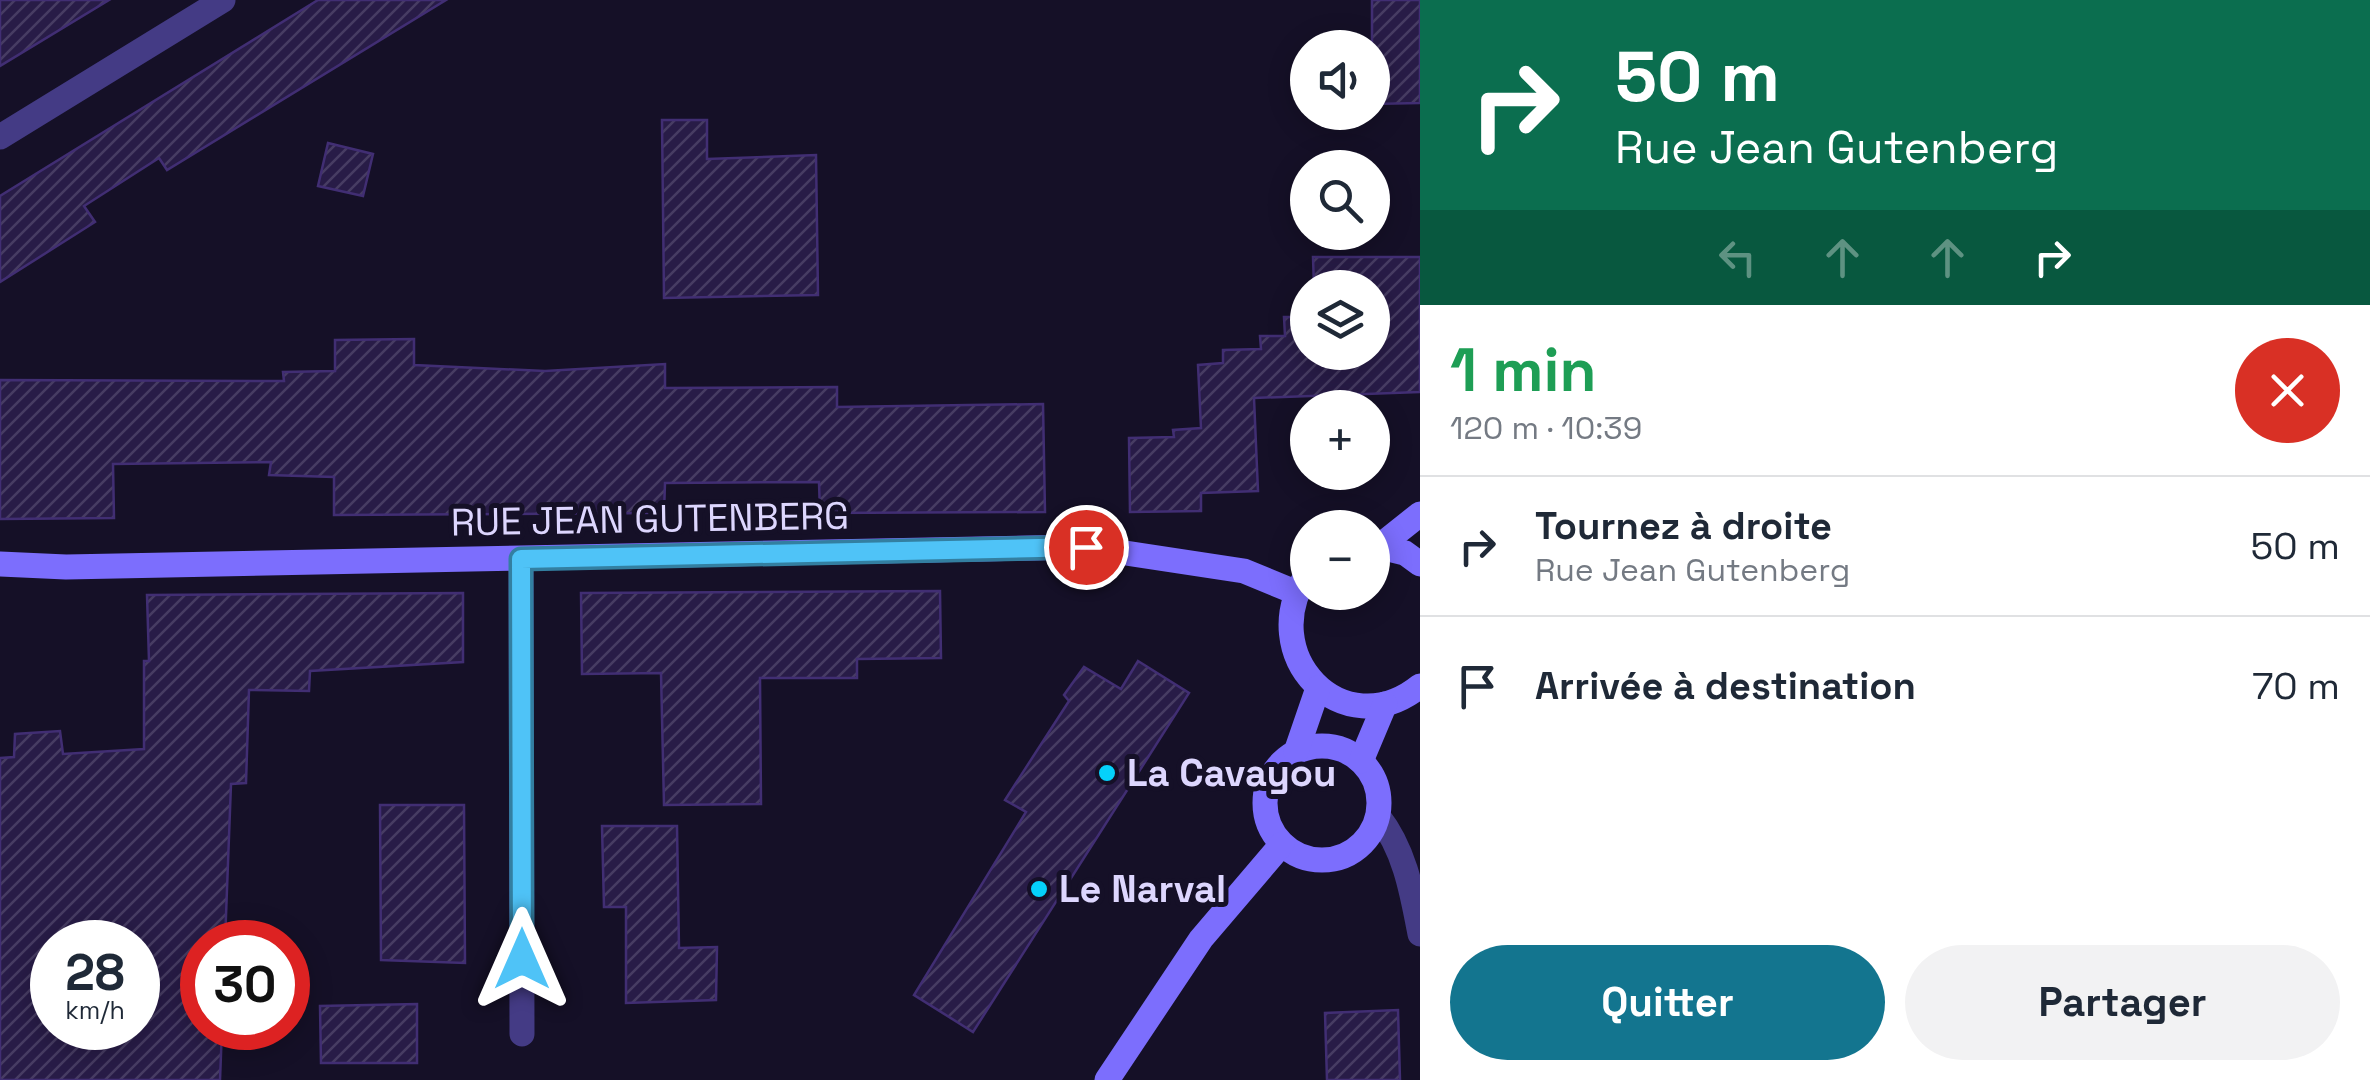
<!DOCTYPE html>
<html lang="fr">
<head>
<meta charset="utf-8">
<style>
	body { margin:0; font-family:"Space Grotesk",sans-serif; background:#f2f2f3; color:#1f2937; height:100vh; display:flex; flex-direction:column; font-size:38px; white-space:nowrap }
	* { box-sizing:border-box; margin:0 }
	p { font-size:32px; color:#747a83 }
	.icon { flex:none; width:55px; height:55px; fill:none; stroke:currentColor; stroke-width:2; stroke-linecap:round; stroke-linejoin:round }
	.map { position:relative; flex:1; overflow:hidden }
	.panel { display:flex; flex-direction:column; background:#fff; width:950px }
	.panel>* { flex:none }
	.top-card { background:#0b6e4f; color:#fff; overflow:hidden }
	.tools { position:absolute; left:1290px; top:30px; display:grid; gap:20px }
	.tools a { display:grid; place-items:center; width:100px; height:100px; border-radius:50%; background:#fff; box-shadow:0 5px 25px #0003; font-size:50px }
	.speed { position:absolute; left:30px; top:920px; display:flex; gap:20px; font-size:50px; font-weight:700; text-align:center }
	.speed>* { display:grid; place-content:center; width:130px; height:130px; border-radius:50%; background:#fff; box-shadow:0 5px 25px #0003; line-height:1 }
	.speed small { font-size:25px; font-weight:400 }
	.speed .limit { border:15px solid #d22; background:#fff; color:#111 }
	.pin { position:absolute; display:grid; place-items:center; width:85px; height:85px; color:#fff; margin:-42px; border:5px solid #fff; border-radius:50%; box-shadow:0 2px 10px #0007 }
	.me { position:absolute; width:110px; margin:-55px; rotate:0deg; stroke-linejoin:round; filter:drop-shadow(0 0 8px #0008) }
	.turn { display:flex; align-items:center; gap:35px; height:210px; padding:0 30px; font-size:45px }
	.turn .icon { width:130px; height:130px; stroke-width:2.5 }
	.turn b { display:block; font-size:70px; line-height:85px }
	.lanes { display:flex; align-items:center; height:95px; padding:0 30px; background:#0003; justify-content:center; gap:50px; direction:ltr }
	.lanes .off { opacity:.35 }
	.round { display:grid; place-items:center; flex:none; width:105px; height:105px; border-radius:52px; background:#f2f2f3 }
	.overview { display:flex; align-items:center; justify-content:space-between; height:170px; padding:0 30px }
	h1 { font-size:60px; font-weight:600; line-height:75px; color:#1e9e55 }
	.button { display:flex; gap:20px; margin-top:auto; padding:20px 30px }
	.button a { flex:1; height:115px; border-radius:60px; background:#13758f; color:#fff; font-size:40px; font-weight:600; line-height:115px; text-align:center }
	.button a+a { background:#f2f2f3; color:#1f2937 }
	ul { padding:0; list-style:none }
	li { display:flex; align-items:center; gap:30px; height:140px; padding:0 30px; border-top:2px solid #e0e1e3 }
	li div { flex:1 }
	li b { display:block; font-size:38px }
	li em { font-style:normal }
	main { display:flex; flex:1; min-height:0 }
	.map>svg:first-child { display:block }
</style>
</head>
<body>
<main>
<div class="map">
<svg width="1420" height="1080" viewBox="0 0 1420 1080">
	<defs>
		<pattern id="building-hatch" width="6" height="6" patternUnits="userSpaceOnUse" patternTransform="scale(2.5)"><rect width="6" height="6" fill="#281c47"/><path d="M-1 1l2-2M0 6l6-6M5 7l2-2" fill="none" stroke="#473c63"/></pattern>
	</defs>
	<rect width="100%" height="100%" fill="#151027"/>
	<g fill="url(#building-hatch)" stroke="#412e73" stroke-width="2.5" fill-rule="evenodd">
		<path d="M0 0H109L0 66Z"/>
		<path d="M318 0H446L167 170 159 158 84 206 95 222 0 282V196Z"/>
		<path d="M1372 0H1420V103L1372 104Z"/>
		<path d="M662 120H707V159L816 155 818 295 664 298Z"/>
		<path d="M328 143 373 154 363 196 318 186Z"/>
		<path d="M1313 257H1420V392L1254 398 1258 491 1201 493V511L1130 512 1129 438 1174 437 1173 430 1201 428 1198 365 1223 363V350L1261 349 1260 336H1285L1284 317H1308V352H1372V288H1314Z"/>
		<path d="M414 339V365L545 371 665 364V388L837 387V407L1043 404 1045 512 820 513 819 482 665 483 664 513 334 515V477L269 475 271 462 113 464 114 518 0 519V380L284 381 283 372 335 371V340Z"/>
		<path d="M940 591 941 658 857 659V678H760L761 804 664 805 661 673 582 674 581 593Z"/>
		<path d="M463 593V662L310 671 309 691 249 690 246 783 231 784 225 942H202V1028H222L220 1080H0V758L14 757 15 734 60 731 63 754 144 749V661H149L147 595ZM52 942H138V1028H52Z"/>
		<path d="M1138 661 1189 693 973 1032 914 995 1026 812 1005 800 1069 701 1064 695 1084 667 1121 689Z"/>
		<path d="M380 805H464L465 963 381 960Z"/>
		<path d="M602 826H677L679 948 717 947 716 1000 626 1003V907H604Z"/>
		<path d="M417 1004V1063H321L320 1006Z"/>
		<path d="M1398 1010 1400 1080H1327L1325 1013Z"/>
	</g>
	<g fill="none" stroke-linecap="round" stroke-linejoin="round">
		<g stroke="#443b85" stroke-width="25">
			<path d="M0 137 223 0"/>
			<path d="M521 559 522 1034"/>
		</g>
		<path stroke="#443b85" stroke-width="25" d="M1378 816C1405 850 1412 892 1420 934"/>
		<g stroke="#7c6efd" stroke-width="25">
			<path d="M1372 545 1405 553 1420 564"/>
			<path d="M1381 545 1420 514"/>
			<path d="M0 564 66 567 1086 547 1244 571 1295 592"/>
			<path d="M1308 573C1253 654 1343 748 1420 686"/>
			<circle cx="1322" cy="803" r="57"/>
			<path d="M1296 752 1318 688"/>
			<path d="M1361 761 1385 704"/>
			<path d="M1107 1080 1201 939 1282 844"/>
		</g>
	</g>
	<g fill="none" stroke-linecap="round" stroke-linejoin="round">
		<defs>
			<path id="route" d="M522 959 521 559 1086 547"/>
		</defs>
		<use href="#route" stroke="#337fa1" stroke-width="25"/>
		<use href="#route" stroke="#4fc3f7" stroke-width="18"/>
	</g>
	<g fill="#05d1fb" stroke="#151027" stroke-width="4">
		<circle cx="1107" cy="773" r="10"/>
		<circle cx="1039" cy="889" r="10"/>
	</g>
	<g text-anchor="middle" stroke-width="10" stroke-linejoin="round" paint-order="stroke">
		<g font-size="38" fill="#ddd6fe" stroke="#151027">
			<text transform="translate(650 519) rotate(-1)" y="13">RUE JEAN GUTENBERG</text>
		</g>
		<g font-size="38" font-weight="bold" fill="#ddd6fe" stroke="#151027" text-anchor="start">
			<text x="1127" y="786">La Cavayou</text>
			<text x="1059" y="902">Le Narval</text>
		</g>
	</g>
</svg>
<div class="tools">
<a><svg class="icon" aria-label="sound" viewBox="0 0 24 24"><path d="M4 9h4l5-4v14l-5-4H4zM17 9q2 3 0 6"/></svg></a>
<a><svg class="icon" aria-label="search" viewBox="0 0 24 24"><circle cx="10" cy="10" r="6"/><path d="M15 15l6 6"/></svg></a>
<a><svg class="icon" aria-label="layers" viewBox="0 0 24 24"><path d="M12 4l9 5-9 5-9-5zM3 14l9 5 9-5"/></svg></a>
<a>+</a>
<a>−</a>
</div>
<div class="speed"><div>28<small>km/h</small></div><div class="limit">30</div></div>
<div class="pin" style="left:1086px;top:547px;background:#d93025"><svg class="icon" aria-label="arrive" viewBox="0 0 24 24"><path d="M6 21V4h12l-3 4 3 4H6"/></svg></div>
<svg class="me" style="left:522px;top:959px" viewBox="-20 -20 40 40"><path d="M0-17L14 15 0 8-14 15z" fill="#4fc3f7" stroke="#fff" stroke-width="4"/></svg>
</div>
<section class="panel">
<div class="top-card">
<div class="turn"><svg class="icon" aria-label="right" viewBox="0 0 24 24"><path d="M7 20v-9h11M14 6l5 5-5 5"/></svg><div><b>50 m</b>Rue Jean Gutenberg</div></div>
<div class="lanes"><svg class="icon off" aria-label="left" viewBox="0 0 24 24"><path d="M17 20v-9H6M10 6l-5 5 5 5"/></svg><svg class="icon off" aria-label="ahead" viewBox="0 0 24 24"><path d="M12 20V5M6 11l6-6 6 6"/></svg><svg class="icon off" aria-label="ahead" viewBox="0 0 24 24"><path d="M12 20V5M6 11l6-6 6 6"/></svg><svg class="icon" aria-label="right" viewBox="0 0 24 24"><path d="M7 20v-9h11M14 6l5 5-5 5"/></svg></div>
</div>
<div class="overview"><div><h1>1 min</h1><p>120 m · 10:39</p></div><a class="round" style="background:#d93025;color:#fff"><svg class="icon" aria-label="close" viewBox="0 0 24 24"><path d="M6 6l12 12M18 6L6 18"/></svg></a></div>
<ul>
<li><svg class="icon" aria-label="right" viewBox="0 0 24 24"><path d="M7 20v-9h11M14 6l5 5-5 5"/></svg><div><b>Tournez à droite</b><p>Rue Jean Gutenberg</p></div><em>50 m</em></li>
<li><svg class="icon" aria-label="arrive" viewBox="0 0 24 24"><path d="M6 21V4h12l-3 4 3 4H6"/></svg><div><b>Arrivée à destination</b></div><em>70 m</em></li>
</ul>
<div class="button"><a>Quitter</a><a>Partager</a></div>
</section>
</main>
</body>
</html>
